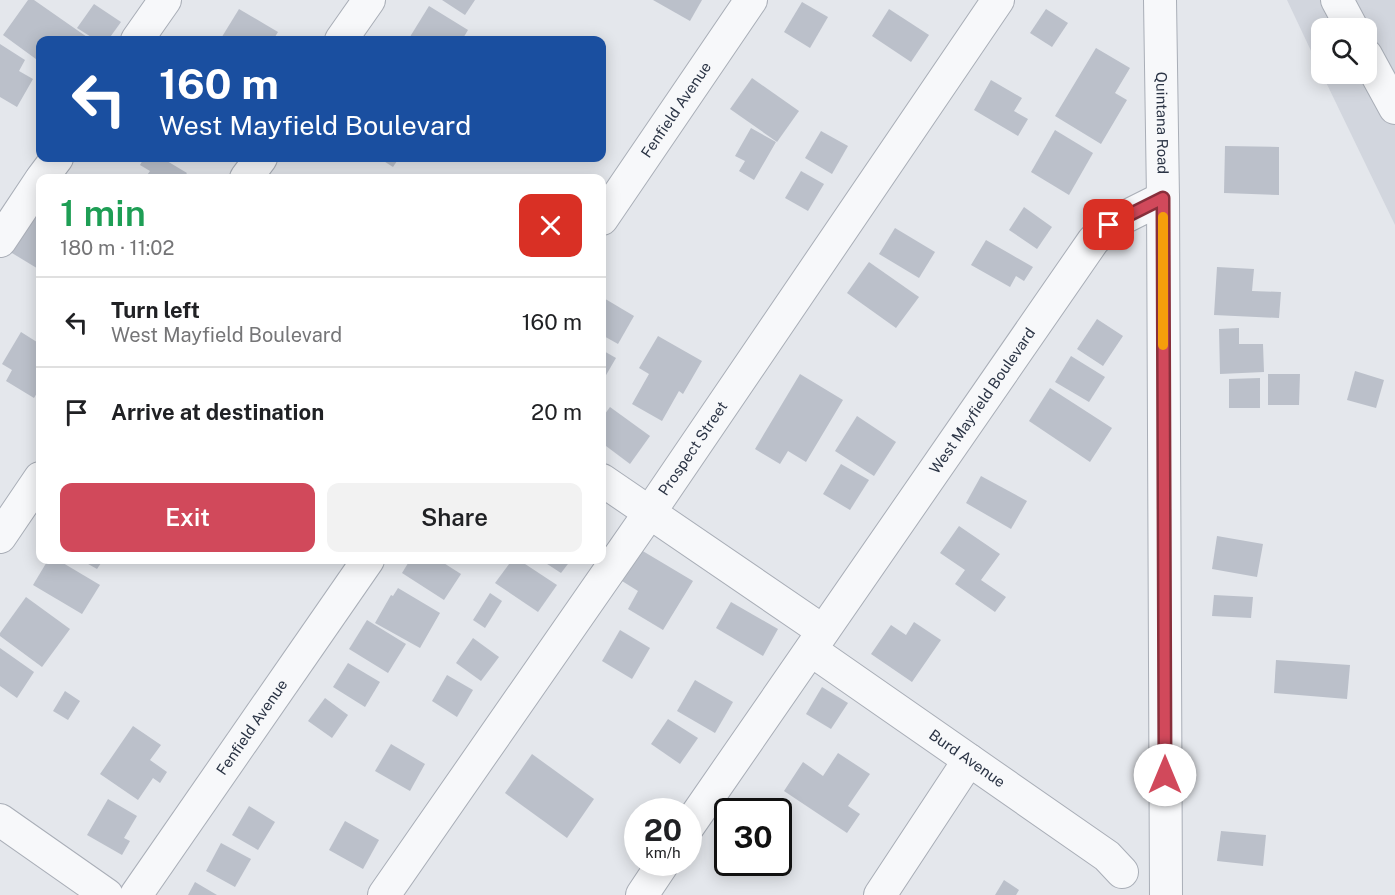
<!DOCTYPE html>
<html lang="en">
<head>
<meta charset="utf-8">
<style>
	body { margin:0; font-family:"Public Sans",sans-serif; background:#f2f2f2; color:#202124; height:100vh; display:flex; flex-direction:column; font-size:22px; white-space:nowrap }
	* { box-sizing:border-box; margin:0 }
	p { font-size:20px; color:#757577 }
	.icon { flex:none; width:33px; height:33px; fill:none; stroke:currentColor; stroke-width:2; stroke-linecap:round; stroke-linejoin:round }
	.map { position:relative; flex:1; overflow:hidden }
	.drawer { position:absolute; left:36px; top:174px; width:570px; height:390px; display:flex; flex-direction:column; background:#fff; border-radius:12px; box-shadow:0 3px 15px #0003 }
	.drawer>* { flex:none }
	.banner { position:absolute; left:36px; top:36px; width:570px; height:126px; border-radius:12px; box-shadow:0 3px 15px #0003; background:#1a4fa0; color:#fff; overflow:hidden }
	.buttons { position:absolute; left:1311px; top:18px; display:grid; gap:12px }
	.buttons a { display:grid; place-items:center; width:66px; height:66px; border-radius:12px; background:#fff; box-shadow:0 3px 15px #0003; font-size:30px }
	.speed { position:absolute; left:624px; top:798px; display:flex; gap:12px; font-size:30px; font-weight:700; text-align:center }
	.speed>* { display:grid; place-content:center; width:78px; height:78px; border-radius:50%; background:#fff; box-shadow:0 3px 15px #0003; line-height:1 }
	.speed small { font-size:15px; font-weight:400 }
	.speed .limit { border:3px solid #111; border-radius:9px; background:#fff; color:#111 }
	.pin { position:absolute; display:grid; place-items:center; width:51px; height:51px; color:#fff; margin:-26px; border-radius:12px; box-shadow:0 3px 9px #0006 }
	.me { position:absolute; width:66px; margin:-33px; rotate:0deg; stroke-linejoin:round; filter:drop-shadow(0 0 4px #0008) }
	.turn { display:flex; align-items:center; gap:21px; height:126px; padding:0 24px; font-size:27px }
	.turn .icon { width:78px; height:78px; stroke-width:2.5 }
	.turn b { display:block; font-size:42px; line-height:51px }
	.round { display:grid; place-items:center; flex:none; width:63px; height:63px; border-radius:12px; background:#f2f2f2 }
	.overview { display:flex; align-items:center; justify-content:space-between; height:102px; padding:0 24px }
	h1 { font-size:36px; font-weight:600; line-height:45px; color:#1e9e55 }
	.primary-button { display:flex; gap:12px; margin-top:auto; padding:12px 24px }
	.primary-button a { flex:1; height:69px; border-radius:12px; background:#d1495b; color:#fff; font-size:24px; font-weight:600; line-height:69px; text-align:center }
	.primary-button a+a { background:#f2f2f2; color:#202124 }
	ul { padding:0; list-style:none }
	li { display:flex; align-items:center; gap:18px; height:90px; padding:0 24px; border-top:2px solid #e0e0e0 }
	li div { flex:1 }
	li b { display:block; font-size:22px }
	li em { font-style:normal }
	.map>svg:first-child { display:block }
</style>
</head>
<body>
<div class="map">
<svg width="1395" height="895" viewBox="0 0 1395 895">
	<rect width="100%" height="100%" fill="#e4e7ec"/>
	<path fill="#d2d6de" d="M1287 0H1395V225L1322 74H1366V28H1322L1321 72Z"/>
	<g fill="#bbc0ca">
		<path d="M28 0H34L87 37 84 40H40V62L3 35Z"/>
		<path d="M442 0H475L465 15Z"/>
		<path d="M653 0H702L690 21Z"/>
		<path d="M802 2 828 17 810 48 784 32Z"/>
		<path d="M94 4 121 22 108 40H96L77 28Z"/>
		<path d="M429 6 468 30 462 40H408Z"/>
		<path d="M239 9 278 32 273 40H220Z"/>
		<path d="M889 9 929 35 911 62 872 36Z"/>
		<path d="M1046 9 1068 23 1052 47 1030 33Z"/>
		<path d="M0 44 25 60 19 71 33 79 17 107 0 97Z"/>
		<path d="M1096 48 1130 68 1115 93 1127 100 1101 144 1055 116Z"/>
		<path d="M752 78 799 111 777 142 730 109Z"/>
		<path d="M991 80 1022 98 1014 111 1028 119 1018 136 974 110Z"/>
		<path d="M751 128 776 142 754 180 739 171 745 161 735 156Z"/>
		<path d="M1055 130 1093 153 1069 195 1031 172Z"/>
		<path d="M821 131 848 146 832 174 805 158Z"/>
		<path d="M1225 146 1279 147V195L1224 193Z"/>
		<path d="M144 158H162L187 173 183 178H145L150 171 140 165Z"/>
		<path d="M379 158H399L393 167Z"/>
		<path d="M801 171 824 184 808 211 785 198Z"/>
		<path d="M33 205 40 210V270L7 250Z"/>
		<path d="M1024 207 1052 227 1037 249 1009 230Z"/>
		<path d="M895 228 935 252 919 278 879 254Z"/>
		<path d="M986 240 1033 267 1024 281 1016 276 1010 287 971 265Z"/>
		<path d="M869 262 919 297 896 328 847 293Z"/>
		<path d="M1217 267 1254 269 1252 291 1281 292 1279 318 1214 315Z"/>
		<path d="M602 297 634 316 618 344 602 335Z"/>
		<path d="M1097 319 1123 336 1103 366 1077 349Z"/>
		<path d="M1239 328V344H1263L1264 372 1220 374 1219 329Z"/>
		<path d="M21 332 40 344V388L34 398 6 381 12 370 2 364Z"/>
		<path d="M658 336 702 361 683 394 679 391 662 421 632 404 649 374 639 368Z"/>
		<path d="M602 350 616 358 602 382Z"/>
		<path d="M1071 356 1105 377 1089 402 1055 382Z"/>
		<path d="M1355 371 1384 380 1376 408 1347 400Z"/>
		<path d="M800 374 843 400 806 462 788 451 780 464 755 449Z"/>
		<path d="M1268 374H1300L1299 405H1268Z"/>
		<path d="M1260 378V408H1229V379Z"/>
		<path d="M1050 388 1112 428 1090 462 1029 421Z"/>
		<path d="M610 407 650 436 630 464 602 443V418Z"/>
		<path d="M857 416 896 442 874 476 835 451Z"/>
		<path d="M841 464 869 480 850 510 823 494Z"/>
		<path d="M981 476 1027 501 1011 529 966 503Z"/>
		<path d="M959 526 1000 554 981 580 1006 597 995 612 955 584 965 570 940 553Z"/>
		<path d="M1217 536 1263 544 1257 577 1212 569Z"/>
		<path d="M641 550 693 581 663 630 628 609 638 591 622 581Z"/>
		<path d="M48 560H58L100 585 82 614 33 585Z"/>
		<path d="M81 560H103L97 569Z"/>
		<path d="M410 560H439L461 574 444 600 402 573Z"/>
		<path d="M512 560H519L557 585 538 612 495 583Z"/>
		<path d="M541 560H571L561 573Z"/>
		<path d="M398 588 440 613 420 648 375 623 391 595 393 596Z"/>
		<path d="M490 593 502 601 485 628 473 620Z"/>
		<path d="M1214 595 1253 597 1251 618 1212 616Z"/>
		<path d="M26 597 70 629 42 667 0 636V633Z"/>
		<path d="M731 602 778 629 763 656 716 628Z"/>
		<path d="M367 620 406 644 388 673 349 649Z"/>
		<path d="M914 622 941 640 912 682 871 654 891 625 906 635Z"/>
		<path d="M620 630 650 648 632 679 602 661Z"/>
		<path d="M473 638 499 657 481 681 456 663Z"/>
		<path d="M0 648 34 672 17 698 0 686Z"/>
		<path d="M1276 660 1350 665 1347 699 1274 693Z"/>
		<path d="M348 663 380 682 365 707 333 687Z"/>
		<path d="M447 675 473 690 457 717 432 701Z"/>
		<path d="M695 680 733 702 715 733 677 711Z"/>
		<path d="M822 687 848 703 831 729 806 714Z"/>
		<path d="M65 691 80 701 68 720 53 711Z"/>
		<path d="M325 698 348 715 332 738 308 721Z"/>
		<path d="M668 719 698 738 680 764 651 744Z"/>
		<path d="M133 726 161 745 150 760 167 772 160 783 153 778 138 800 100 774Z"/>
		<path d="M391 744 425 764 410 791 375 771Z"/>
		<path d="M838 753 870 774 848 806 860 814 847 833 784 791 803 762 823 776Z"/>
		<path d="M532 754 594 799 567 838 505 793Z"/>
		<path d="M108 799 137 816 124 838 130 841 122 855 87 835Z"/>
		<path d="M249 806 275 822 258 850 232 835Z"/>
		<path d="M345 821 379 840 363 869 329 850Z"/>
		<path d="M1221 831 1266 835 1263 866 1217 861Z"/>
		<path d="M221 843 251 859 235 887 206 871Z"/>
		<path d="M1004 880 1019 890 1016 895H995Z"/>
		<path d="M195 882 217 895H188Z"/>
	</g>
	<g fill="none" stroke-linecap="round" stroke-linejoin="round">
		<defs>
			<g id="minor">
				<path id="s1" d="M1160 0 1163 198 1166 895"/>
				<path d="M1337 0 1352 28"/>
				<path d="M137 40 165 0"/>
				<path d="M341 40 369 0"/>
				<path d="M1366 55 1395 108"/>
				<path d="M42 178 57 158"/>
				<path d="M246 178 261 158"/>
				<path id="s2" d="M602 219 751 0"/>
				<path d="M0 241 40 181"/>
				<path d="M602 480 823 631"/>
				<path d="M0 537 40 478"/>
				<path id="s3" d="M811 650 1107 856 1122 872"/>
				<path d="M0 820 107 895"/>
				<path id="s4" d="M688 827 1093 241 1109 225 1163 198"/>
				<path id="s5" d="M136 895 368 560"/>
				<path id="s6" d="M384 895 650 512 998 0"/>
				<path d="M642 895 664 862"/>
				<path d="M880 895 969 760"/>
			</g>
		</defs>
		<use href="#minor" stroke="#a9aeb7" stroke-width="34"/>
		<use href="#minor" stroke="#f7f8fa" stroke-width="32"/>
	</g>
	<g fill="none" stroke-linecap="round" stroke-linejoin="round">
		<defs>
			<path id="route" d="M1109 225 1163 198 1165 775"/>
		</defs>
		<use href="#route" stroke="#882f3b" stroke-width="15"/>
		<use href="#route" stroke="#d1495b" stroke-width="10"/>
		<path stroke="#f59e0b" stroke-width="10" d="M1163 217V345"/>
	</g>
	<g text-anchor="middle" stroke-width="5" stroke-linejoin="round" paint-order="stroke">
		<g font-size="15" fill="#2b3445" stroke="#f4f6f9">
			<text dy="5" stroke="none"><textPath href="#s2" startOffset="132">Fenfield Avenue</textPath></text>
			<text dy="5" stroke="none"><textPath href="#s1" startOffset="123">Quintana Road</textPath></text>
			<text dy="5" stroke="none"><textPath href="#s4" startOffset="518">West Mayfield Boulevard</textPath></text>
			<text dy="5" stroke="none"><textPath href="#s6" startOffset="543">Prospect Street</textPath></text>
			<text dy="5" stroke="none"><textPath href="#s5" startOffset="204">Fenfield Avenue</textPath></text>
			<text dy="5" stroke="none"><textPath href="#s3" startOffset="190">Burd Avenue</textPath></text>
		</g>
	</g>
</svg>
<div class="buttons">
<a><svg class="icon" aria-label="search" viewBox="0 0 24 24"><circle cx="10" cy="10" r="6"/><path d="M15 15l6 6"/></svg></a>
</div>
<div class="speed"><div>20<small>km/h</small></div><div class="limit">30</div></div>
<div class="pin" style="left:1109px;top:225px;background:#d93025"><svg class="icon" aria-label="arrive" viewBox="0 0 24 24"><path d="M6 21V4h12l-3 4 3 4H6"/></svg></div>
<svg class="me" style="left:1165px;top:775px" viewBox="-20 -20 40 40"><circle r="19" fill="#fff"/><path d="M0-13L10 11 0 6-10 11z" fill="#d1495b"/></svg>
<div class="banner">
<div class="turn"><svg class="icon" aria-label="left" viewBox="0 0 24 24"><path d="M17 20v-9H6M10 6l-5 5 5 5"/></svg><div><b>160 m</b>West Mayfield Boulevard</div></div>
</div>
<section class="drawer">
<div class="overview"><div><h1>1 min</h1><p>180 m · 11:02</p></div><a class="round" style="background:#d93025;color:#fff"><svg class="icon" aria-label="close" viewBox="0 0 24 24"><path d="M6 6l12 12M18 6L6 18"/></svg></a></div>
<ul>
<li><svg class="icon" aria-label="left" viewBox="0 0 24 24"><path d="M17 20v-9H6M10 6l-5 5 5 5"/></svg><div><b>Turn left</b><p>West Mayfield Boulevard</p></div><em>160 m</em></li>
<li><svg class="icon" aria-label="arrive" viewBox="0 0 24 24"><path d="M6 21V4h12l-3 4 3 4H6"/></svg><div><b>Arrive at destination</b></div><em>20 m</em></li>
</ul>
<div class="primary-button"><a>Exit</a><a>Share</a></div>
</section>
</div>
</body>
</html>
